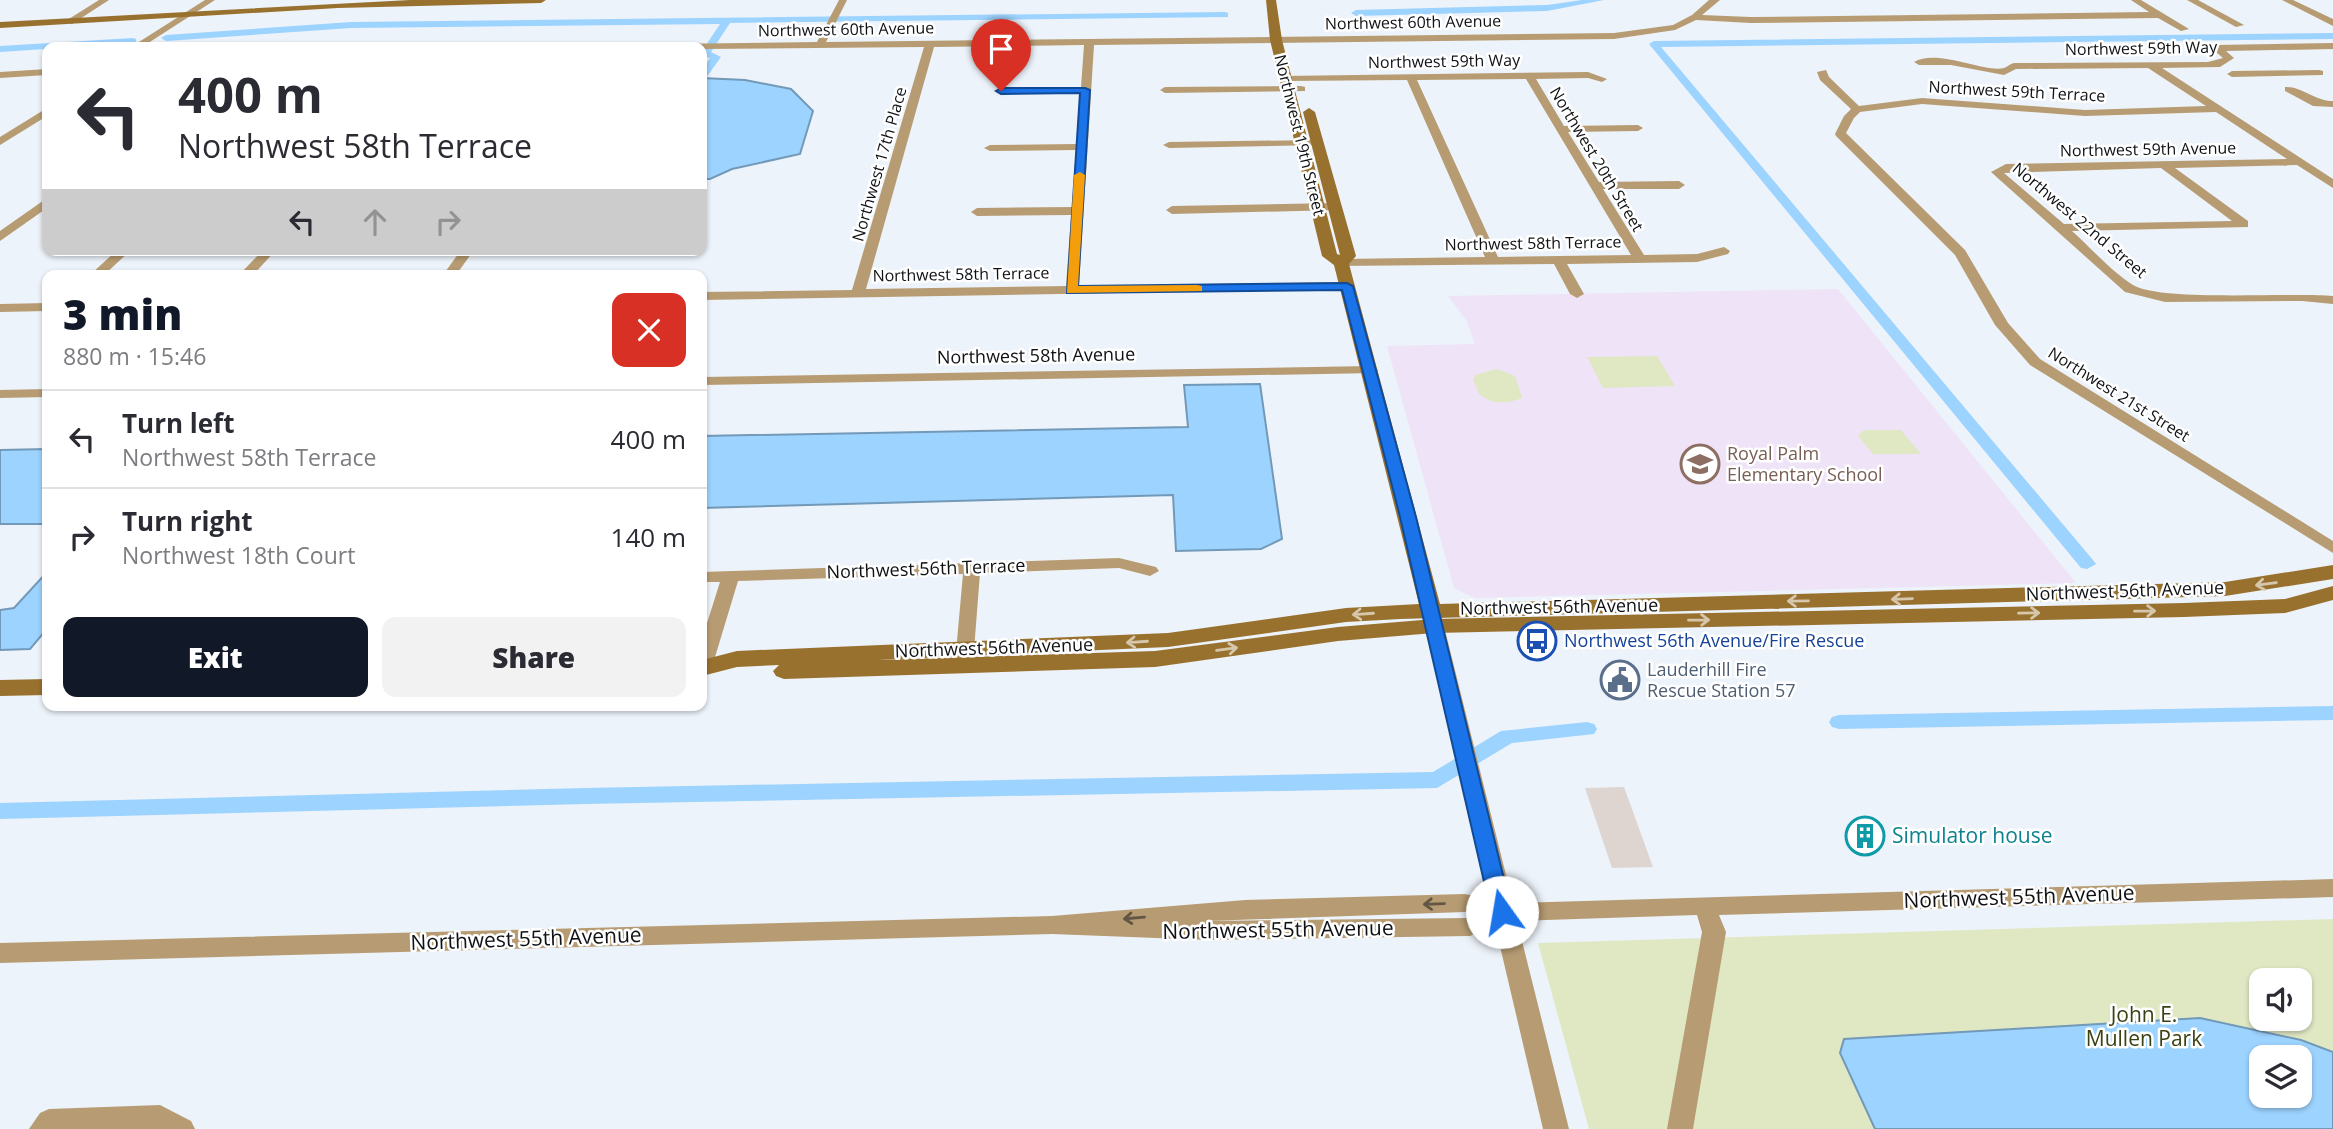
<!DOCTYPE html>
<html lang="en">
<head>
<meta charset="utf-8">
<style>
	body { margin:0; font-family:"Open Sans",sans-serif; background:#f2f2f3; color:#2b2b33; height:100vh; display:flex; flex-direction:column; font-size:26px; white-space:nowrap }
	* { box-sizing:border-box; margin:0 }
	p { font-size:23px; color:#7c7c81 }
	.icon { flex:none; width:38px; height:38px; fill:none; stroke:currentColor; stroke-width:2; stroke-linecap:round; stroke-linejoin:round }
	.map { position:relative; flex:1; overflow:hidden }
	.drawer { position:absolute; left:42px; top:270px; width:665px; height:441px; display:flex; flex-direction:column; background:#fff; border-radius:14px; box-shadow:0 2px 5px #0004 }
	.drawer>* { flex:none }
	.top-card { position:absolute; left:42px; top:42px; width:665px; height:214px; border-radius:14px; box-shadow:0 2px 5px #0004; background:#fff; color:#2b2b33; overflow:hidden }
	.buttons { position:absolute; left:2249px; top:968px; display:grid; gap:14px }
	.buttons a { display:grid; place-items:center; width:63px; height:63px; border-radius:14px; background:#fff; box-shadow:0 2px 5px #0004; font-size:35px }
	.pin { position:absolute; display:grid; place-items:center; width:60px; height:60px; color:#fff; margin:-72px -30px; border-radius:50% 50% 50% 0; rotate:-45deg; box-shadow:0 0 7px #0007 }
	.pin .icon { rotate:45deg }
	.me { position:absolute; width:77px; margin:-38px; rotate:347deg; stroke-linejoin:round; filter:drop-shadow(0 0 5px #0008) }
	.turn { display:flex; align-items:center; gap:24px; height:147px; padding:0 21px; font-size:32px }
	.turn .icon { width:91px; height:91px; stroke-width:2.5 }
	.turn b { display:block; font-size:49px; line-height:60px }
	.lanes { display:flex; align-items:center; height:66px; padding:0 21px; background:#0003; justify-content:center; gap:35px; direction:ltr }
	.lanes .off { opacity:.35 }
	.round { display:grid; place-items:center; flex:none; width:74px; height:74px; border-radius:14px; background:#f2f2f3 }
	.summary { display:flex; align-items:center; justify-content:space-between; height:119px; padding:0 21px }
	h1 { font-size:42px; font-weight:800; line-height:52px; color:#111827 }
	.cta { display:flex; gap:14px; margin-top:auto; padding:14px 21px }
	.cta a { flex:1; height:80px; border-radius:14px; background:#111827; color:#fff; font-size:28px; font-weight:800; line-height:80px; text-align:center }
	.cta a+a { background:#f2f2f3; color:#2b2b33 }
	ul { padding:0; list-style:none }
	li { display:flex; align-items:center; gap:21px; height:98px; padding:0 21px; border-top:2px solid #e1e1e2 }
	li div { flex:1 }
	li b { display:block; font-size:26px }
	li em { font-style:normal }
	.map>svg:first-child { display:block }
</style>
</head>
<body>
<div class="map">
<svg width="2333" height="1129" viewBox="0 0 2333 1129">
	<rect width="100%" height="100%" fill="#edf3fa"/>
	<path fill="#efe3f7" d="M1838 289 2076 583 1474 598 1454 588 1387 346 1475 344 1466 320 1448 296Z"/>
	<g fill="#e0e8c3" fill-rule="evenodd">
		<path d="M1657 356 1675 386 1603 388 1587 357Z"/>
		<path d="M1497 369 1515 376 1522 398C1508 404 1491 405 1479 394L1473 379 1475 375Z"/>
		<path d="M1864 430H1901L1921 454H1873L1858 436Z"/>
		<path d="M2333 919V1129H1589L1538 943ZM2261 980H2300V1018H2261ZM2261 1057H2300V1096H2261Z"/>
	</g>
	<g fill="#9dd3ff" stroke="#7299b8" stroke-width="2" fill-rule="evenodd">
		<path d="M702 78 745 80 791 89 813 111 800 154 732 169 710 179H702Z"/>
		<path d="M1260 384 1282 539 1261 549 1176 551 1173 495 702 508V436L1188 427 1184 385Z"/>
		<path d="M47 449V524H0V450Z"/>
		<path d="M47 572V629L30 649 0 650V610L14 608Z"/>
		<path d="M2200 1018 2301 1040 2333 1052V1129H1875L1840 1053 1844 1039ZM2300 1057V1096H2261V1057Z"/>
	</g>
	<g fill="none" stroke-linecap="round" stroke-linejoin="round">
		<g fill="#9dd3ff" fill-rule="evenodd">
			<path d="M1582 0H1604L1547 11 1356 16 1351 13 1356 10 1547 5Z"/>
			<path d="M1225 12 1228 13V17L730 23 711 52 721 57 706 78 702 79V69L710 58 702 55V51L720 24 351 28 166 41 161 38 166 35 351 22Z"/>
			<path d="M2333 33V39L1661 47 2093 560 2096 564 2087 569 2081 568 1649 44 1654 41Z"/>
			<path d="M133 38 136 39V43L0 52V46Z"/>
			<path d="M2333 706V720L1839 729 1832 727 1829 722 1832 717 1839 715Z"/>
			<path d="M1587 722 1594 724 1597 729 1594 734 1512 743 1437 788 585 804 0 819V803L585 788 1433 772 1501 731Z"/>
		</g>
	</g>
	<g fill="#ded5d0">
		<path d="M1624 787 1653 867 1612 868 1585 788Z"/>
		<path d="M1847 829H1876L1883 843 1855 844Z"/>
	</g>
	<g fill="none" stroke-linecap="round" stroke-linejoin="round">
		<g fill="#b79c73" fill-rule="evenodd">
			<path d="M99 0H109L72 24 64 22Z"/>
			<path d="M205 0H215L142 47H131Z"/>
			<path d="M839 0H847L826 42 1614 33 1673 25 1692 15 1709 0H1720L1702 15 1751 17 2149 12 2131 0H2141L2189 29 2181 31 2158 18 1751 23 1696 20 1675 30 1614 39 1094 45 1079 286 1347 282 1354 286 1352 289 702 300V292L852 290 924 47 702 49V47H658L663 44 817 42ZM1084 45 1081 87 1001 88 996 91 1001 94 1080 93 1076 144 990 145 984 148 990 151 1076 150 1072 207 977 208 971 212 977 216 1071 215 1066 286 866 289 934 47Z"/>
			<path d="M2187 0H2198L2244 25 2236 27Z"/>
			<path d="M2282 0H2293L2333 19V26Z"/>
			<path d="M2333 43V49L2226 51 2234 58 2220 67 2162 68 2333 179V188L2297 165 2175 168 2248 221V227L2072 231C2092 249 2111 271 2133 285 2161 302 2291 292 2333 296V304L2302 301 2165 302 2125 292 1991 172 2006 164 2287 159 2216 112 2085 116 1922 104 1860 112 1854 118 1846 133 1965 250 2008 323 2040 359 2333 541V553L2030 365 1995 325 1955 255 1836 136 1835 134 1844 116 1851 109 1820 80 1817 72 1826 70 1829 77 1859 106 1922 98 2085 110 2206 106 2148 68 2016 69 2004 75 1951 65H1919L1914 62C1937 48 1985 73 2004 68 2007 67 2010 64 2014 63L2208 62 2223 58 2211 48 2216 45ZM2161 168 2232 221 2064 224 2004 173Z"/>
			<path d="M47 69V75L0 78V72Z"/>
			<path d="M2319 70 2323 71V75L2232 77 2227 74 2232 71Z"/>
			<path d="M1588 72 1607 79 1602 82 1588 78 1536 79 1564 126 1638 125 1643 128 1638 131 1568 132 1599 182 1679 181 1685 185 1679 189H1603L1644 255 1697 254 1724 247 1730 251 1728 254 1697 262 1567 264 1584 294 1577 298 1570 294 1554 264 1336 266V260L1341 259 1485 257 1407 80 1285 81 1280 78 1281 76ZM1526 79 1631 255 1498 257 1417 80Z"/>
			<path d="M1301 86 1305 87V91L1165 93 1160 90 1165 87Z"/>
			<path d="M2285 87C2302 86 2314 101 2333 101V107L2313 106 2285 91Z"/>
			<path d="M47 108V116L0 145V137Z"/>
			<path d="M1318 140 1322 141V145L1169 148 1163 145 1169 142Z"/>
			<path d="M47 198V208L0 241V231Z"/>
			<path d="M1334 203 1340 207 1338 210 1172 214 1166 210 1172 206Z"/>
			<path d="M117 250H131L104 275H90Z"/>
			<path d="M263 250H276L253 275H239Z"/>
			<path d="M461 250H474L456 275H443Z"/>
			<path d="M47 303V311L0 312V304Z"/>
			<path d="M1371 366 1378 370 1376 373 702 385V377Z"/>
			<path d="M47 389V397L0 398V390Z"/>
			<path d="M1119 558 1156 567 1159 571 1150 576 1119 568 980 573 973 663 971 667H957L955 663 963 574 738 581 712 667 709 672 702 673V639L720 582H702V572Z"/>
			<path d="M1431 604 1440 610 1513 903 2333 879V897L1719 915 1726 932 1693 1129H1667L1702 932 1697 915 1517 921 1569 1129H1543L1495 925 1470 936 1208 940 1052 934 0 963V943L1052 916 1245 900 1465 894 1490 900 1422 610ZM1465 912 1475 914 1468 918 1206 921Z"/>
			<path d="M160 1105 191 1121 195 1129H29L40 1113 49 1109Z"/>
		</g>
		<g fill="#99712e" fill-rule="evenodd">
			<path d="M410 0H546L541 3 338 8 0 28V22Z"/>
			<path d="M1266 0H1276L1282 40 1337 254 1340 255 1303 112 1309 108 1315 112 1356 256 1349 264 1440 604 2225 582 2333 565V579L2225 596 1400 619 1346 622 1168 647 878 660 1155 651 1338 627 1434 619 2184 603 2285 599 2333 586V600L2285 613 2184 617 1434 633 1338 641 1155 667 784 679 776 676 773 671 779 665 737 667 702 676V660L737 651 1168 633 1346 608 1419 604 1334 265 1322 256 1270 40Z"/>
			<path d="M47 679V695L0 696V680Z"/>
		</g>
	</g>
	<defs><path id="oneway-shaft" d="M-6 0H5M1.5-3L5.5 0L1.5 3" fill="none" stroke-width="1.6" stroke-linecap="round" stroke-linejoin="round" transform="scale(1.75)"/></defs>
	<g stroke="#d6c6ab">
		<use href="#oneway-shaft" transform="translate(2266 584) rotate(172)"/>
		<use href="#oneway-shaft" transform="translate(1902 599) rotate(178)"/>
		<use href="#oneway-shaft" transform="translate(1798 601) rotate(179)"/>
		<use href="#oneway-shaft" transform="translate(2145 611) rotate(-1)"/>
		<use href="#oneway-shaft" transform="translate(2029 613) rotate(-1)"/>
		<use href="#oneway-shaft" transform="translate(1363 614) rotate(176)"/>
		<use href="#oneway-shaft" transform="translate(1699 620) rotate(-1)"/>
		<use href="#oneway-shaft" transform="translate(1137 642) rotate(176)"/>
		<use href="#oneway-shaft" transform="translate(1227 649) rotate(-8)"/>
	</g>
	<g stroke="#635644">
		<use href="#oneway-shaft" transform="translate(1434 904) rotate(178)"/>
		<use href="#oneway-shaft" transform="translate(1134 918) rotate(175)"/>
	</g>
	<path fill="#1a73e8" stroke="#114b97" stroke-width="2" d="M1085 88 1090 90 1078 286 1347 283 1353 286 1416 517 1512 912 1509 918 1502 920 1494 918 1491 912 1400 517 1342 290 1067 293 1080 93 1001 94 996 91 1001 88Z"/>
	<path fill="#f59e0b" d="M1080 172 1085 175 1078 286 1197 285 1202 286V291L1067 293 1074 175Z"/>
	<defs>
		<symbol id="school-ring" viewBox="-11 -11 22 22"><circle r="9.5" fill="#fff" stroke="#8d6e63" stroke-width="1.5"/><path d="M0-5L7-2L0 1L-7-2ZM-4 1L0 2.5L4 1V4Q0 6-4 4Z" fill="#8d6e63"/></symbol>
		<symbol id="bus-ring" viewBox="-11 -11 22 22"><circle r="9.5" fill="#fff" stroke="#1a4fb4" stroke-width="1.5"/><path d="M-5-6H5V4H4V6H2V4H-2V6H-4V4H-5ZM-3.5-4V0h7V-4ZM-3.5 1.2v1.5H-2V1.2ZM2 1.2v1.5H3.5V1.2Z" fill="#1a4fb4"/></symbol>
		<symbol id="civic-ring" viewBox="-11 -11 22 22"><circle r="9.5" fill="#fff" stroke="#5c6f8a" stroke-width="1.5"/><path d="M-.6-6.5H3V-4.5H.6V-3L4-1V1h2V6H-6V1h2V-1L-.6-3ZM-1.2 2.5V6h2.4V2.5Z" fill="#5c6f8a"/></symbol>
		<symbol id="building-ring" viewBox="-11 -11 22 22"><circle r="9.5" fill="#fff" stroke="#0f9aa8" stroke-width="1.5"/><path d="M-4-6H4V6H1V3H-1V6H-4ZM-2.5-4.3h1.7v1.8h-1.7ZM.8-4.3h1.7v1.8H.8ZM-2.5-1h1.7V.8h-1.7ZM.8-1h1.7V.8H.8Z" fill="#0f9aa8"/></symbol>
	</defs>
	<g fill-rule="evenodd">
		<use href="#school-ring" x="1678" y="442" width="44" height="44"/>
		<use href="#bus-ring" x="1515" y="619" width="44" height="44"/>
		<use href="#civic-ring" x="1598" y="658" width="44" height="44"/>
		<use href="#building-ring" x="1843" y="814" width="44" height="44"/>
	</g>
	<g text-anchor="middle" stroke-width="5" stroke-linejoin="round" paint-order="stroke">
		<g font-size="16" fill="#0f1114" stroke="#fff">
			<text transform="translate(1413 22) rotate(-1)" y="6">Northwest 60th Avenue</text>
			<text transform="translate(846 29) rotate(-1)" y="6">Northwest 60th Avenue</text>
			<text transform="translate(2141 48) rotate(-1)" y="6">Northwest 59th Way</text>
			<text transform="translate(1444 61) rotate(-1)" y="6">Northwest 59th Way</text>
			<text transform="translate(2017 91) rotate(3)" y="6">Northwest 59th Terrace</text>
			<text transform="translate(1300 135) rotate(76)" y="6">Northwest 19th Street</text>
			<text transform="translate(2148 149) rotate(-1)" y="6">Northwest 59th Avenue</text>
			<text transform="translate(1597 159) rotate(59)" y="6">Northwest 20th Street</text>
			<text transform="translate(879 164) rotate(-74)" y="6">Northwest 17th Place</text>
			<text transform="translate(2080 220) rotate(40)" y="6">Northwest 22nd Street</text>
			<text transform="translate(1533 243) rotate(-1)" y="6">Northwest 58th Terrace</text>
			<text transform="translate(961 274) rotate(-1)" y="6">Northwest 58th Terrace</text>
			<text transform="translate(2119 394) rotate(32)" y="6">Northwest 21st Street</text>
		</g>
		<g font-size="18" fill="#0f1114" stroke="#fff">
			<text transform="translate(1036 356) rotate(-1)" y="6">Northwest 58th Avenue</text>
			<text transform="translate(926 569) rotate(-2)" y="6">Northwest 56th Terrace</text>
			<text transform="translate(2125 591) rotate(-2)" y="6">Northwest 56th Avenue</text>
			<text transform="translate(1559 607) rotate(-1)" y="6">Northwest 56th Avenue</text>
			<text transform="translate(994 648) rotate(-2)" y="6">Northwest 56th Avenue</text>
		</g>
		<g font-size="18" fill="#785e54" stroke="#fff" text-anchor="start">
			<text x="1727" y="460">Royal Palm<tspan x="1727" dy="21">Elementary School</tspan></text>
		</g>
		<g font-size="18" fill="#164399" stroke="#fff" text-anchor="start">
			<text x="1564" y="647">Northwest 56th Avenue/Fire Rescue</text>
		</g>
		<g font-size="18" fill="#4e5e75" stroke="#fff" text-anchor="start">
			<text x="1647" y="676">Lauderhill Fire<tspan x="1647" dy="21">Rescue Station 57</tspan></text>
		</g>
		<g font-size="21" fill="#0d838f" stroke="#fff" text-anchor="start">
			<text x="1892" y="843">Simulator house</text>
		</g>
		<g font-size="21" fill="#0f1114" stroke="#fff">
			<text transform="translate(2019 897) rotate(-2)" y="7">Northwest 55th Avenue</text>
			<text transform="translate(1278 930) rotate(-1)" y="7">Northwest 55th Avenue</text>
			<text transform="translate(526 939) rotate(-2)" y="7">Northwest 55th Avenue</text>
		</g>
		<g font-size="21" fill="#3a4112" stroke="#fff">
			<text x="2144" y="1022">John E.<tspan x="2144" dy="24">Mullen Park</tspan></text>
		</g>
	</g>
</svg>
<div class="buttons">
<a><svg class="icon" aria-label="sound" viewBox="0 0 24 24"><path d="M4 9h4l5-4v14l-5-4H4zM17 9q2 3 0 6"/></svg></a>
<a><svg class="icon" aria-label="layers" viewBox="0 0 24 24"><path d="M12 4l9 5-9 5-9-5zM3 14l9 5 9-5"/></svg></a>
</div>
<div class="pin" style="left:1001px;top:91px;background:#d93025"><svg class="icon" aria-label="arrive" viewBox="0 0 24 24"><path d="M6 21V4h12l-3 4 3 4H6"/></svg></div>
<svg class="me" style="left:1502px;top:912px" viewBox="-20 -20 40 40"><circle r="19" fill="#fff"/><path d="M0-13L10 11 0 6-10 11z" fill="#1a73e8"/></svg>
<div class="top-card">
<div class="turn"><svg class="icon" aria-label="left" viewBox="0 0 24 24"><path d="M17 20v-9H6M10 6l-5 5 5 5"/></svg><div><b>400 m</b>Northwest 58th Terrace</div></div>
<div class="lanes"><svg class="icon" aria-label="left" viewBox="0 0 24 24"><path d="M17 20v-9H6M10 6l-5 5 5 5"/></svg><svg class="icon off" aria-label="ahead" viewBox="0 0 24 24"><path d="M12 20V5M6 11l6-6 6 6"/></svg><svg class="icon off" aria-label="right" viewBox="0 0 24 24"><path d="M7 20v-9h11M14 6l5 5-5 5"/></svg></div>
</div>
<section class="drawer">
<div class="summary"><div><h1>3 min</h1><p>880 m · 15:46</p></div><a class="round" style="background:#d93025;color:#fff"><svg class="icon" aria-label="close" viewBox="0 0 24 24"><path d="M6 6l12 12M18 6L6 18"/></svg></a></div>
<ul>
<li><svg class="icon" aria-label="left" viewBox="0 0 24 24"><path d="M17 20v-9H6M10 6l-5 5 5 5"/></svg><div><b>Turn left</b><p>Northwest 58th Terrace</p></div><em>400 m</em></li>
<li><svg class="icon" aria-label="right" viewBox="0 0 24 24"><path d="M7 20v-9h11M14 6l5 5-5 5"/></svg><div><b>Turn right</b><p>Northwest 18th Court</p></div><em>140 m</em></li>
</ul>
<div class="cta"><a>Exit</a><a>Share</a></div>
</section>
</div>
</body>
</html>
